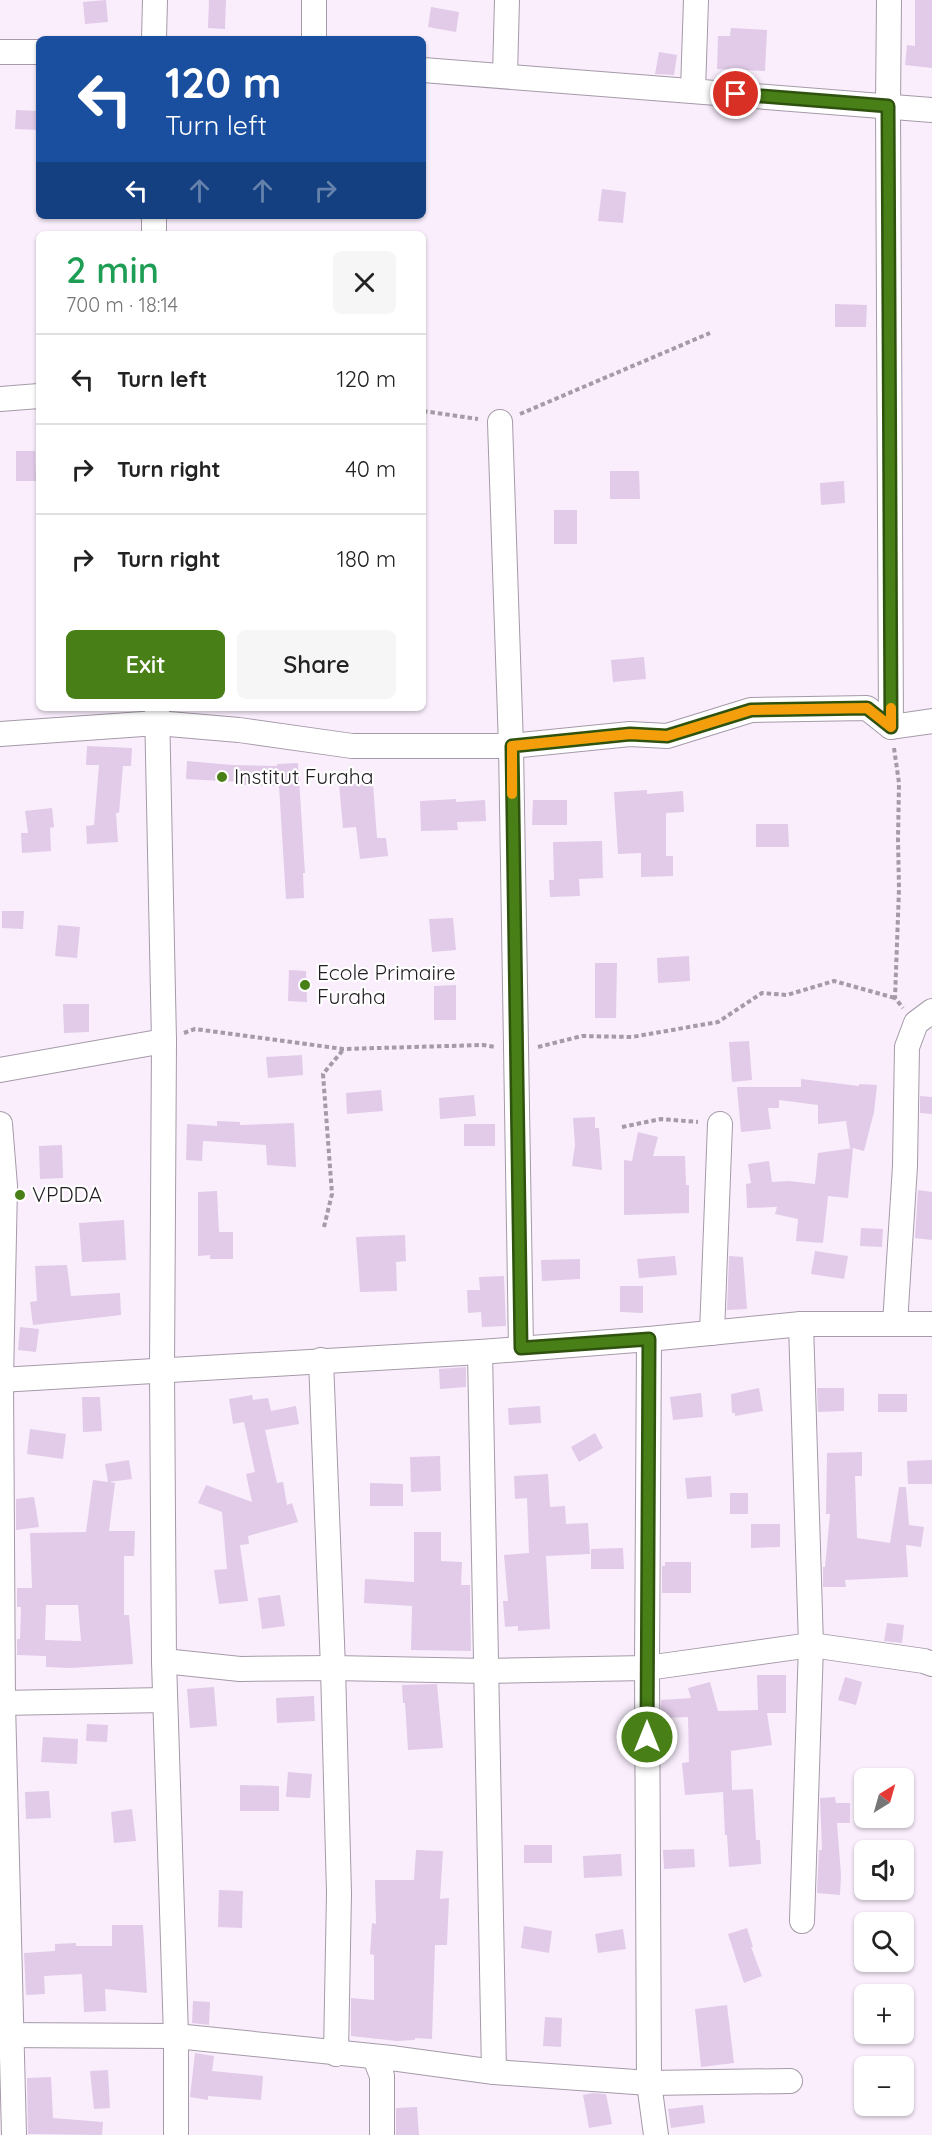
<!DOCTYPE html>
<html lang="en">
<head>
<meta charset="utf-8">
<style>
	body { margin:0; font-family:Quicksand,sans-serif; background:#f6f6f6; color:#222; height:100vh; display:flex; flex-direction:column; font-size:22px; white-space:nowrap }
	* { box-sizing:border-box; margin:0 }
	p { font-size:20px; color:#767676 }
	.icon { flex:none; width:33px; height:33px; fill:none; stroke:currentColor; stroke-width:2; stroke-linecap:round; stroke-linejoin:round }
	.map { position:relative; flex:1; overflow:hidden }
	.details { position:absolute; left:36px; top:231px; width:390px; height:480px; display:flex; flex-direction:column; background:#fff; border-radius:9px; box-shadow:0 2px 4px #0004 }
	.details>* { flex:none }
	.hud { position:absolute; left:36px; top:36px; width:390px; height:183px; border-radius:9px; box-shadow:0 2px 4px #0004; background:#1a4fa0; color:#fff; overflow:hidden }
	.needle { width:39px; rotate:37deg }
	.controls { position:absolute; left:854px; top:1768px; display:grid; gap:12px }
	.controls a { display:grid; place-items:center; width:60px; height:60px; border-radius:9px; background:#fff; box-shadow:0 2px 4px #0004; font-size:30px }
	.pin { position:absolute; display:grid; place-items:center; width:51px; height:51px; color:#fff; margin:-26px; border:3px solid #fff; border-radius:50%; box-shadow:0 2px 6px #0007 }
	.me { position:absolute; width:66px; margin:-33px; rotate:0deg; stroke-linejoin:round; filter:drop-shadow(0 0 4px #0008) }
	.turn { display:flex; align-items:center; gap:21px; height:126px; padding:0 30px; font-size:27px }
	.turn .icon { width:78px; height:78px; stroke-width:2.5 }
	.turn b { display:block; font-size:42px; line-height:51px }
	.lanes { display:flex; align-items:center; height:57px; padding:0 30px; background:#0003; justify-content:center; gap:30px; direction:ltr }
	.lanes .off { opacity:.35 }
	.round { display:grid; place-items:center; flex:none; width:63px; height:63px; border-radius:9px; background:#f6f6f6 }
	.overview { display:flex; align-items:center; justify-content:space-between; height:102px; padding:0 30px }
	h1 { font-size:36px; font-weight:600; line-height:45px; color:#1e9e55 }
	.action { display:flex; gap:12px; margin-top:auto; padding:12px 30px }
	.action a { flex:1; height:69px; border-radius:9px; background:#487f17; color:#fff; font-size:24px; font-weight:600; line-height:69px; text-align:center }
	.action a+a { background:#f6f6f6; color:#222 }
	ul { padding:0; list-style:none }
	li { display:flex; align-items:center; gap:18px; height:90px; padding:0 30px; border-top:2px solid #e0e0e0 }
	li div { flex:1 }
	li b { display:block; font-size:22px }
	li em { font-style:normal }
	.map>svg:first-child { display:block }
</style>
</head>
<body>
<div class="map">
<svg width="932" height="2135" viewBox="0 0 932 2135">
	<rect width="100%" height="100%" fill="#faeefd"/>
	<g fill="#e1cbe8" fill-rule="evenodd">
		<path d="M106 0 108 22 85 24 83 2Z"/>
		<path d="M209 0H226L225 29 208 28Z"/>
		<path d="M915 0H932V68L905 65 907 45 915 46Z"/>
		<path d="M431 7 459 12 456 32 428 27Z"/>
		<path d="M731 28 767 30 765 71 717 69 718 36H730Z"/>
		<path d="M659 52 677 55 674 75 655 74Z"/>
		<path d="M16 110 39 111V130L15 129Z"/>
		<path d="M602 189 626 192 623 223 598 221Z"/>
		<path d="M835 304 867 305 866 327H835Z"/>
		<path d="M16 451H35L36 481H16Z"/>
		<path d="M610 471H639L640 499H610Z"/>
		<path d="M844 481 845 503 821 505 820 483Z"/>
		<rect x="554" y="510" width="23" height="34"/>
		<path d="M644 657 646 679 613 682 611 660Z"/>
		<path d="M87 746 132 748 131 766H123L119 813H116L118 842 87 844 86 826 94 825 99 765H86Z"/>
		<path d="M187 761 232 765 277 766V764L298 763 305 873H303L304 898 286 899 279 786 241 785V782L186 779Z"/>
		<path d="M339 784H373L377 838H386L388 856 360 859 356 827 343 828Z"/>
		<path d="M647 790V794L683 791 684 812 666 813V856H673V876L641 877V853L618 854 614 792Z"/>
		<path d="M456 799V802L485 800 486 821 457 822 458 830 421 831 420 801Z"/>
		<path d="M533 800H567V825H532Z"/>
		<path d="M52 808 54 827 50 828 51 851 22 853 21 833H28L25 811Z"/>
		<path d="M756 824H788L789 847H756Z"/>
		<path d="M602 841 603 878 579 879 580 896 550 897 549 880H554L553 842Z"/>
		<path d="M2 911H24L23 929 2 928Z"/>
		<path d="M453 918 456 950 432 952 429 919Z"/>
		<path d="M58 925 80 927 77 958 55 956Z"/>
		<path d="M689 956 690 981 658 983 657 958Z"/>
		<path d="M595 963H617L616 1018H595Z"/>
		<path d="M289 970 306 971 307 1002 288 1001Z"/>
		<path d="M456 985V1020H434V986Z"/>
		<path d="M63 1004H89V1032L64 1033Z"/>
		<path d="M749 1041 752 1080 732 1082 729 1042Z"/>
		<path d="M302 1055 303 1075 268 1078 266 1057Z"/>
		<path d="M801 1079 859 1086V1084L877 1085 874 1112 864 1151 853 1148 848 1198 828 1196 823 1243 796 1241 798 1219 775 1214 777 1207 747 1208 746 1184 751 1183 748 1164 769 1161 772 1182 789 1181 815 1184 818 1153 853 1148H850L846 1121 818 1124V1105L779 1100V1108H768L771 1129 741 1132 737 1087H801Z"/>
		<path d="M381 1090 383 1111 347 1114 346 1093Z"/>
		<path d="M474 1095 476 1116 440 1119 439 1098Z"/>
		<path d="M920 1096 932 1097V1114L920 1113Z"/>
		<path d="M595 1117V1128H599L602 1170 572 1166 575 1145 573 1118Z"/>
		<path d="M217 1121 240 1122V1125L294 1123 296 1167 267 1165 266 1145 203 1141 202 1161 186 1160 187 1124 217 1126Z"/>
		<rect x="464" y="1124" width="31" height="22"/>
		<path d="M638 1132 658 1137 653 1156H685L686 1185H689V1213L624 1215V1160L632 1161Z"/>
		<path d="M62 1145 63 1178 40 1179 39 1146Z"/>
		<path d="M918 1190 932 1192V1240L915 1238Z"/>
		<path d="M217 1191 219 1232H233V1259H210V1255L198 1256V1192Z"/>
		<path d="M124 1220 126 1260 82 1262 79 1223Z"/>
		<path d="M861 1228 883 1229 882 1247 860 1246Z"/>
		<path d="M405 1235 406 1261 396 1262 397 1291 360 1292 356 1237Z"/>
		<path d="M815 1251 848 1256 844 1279 811 1274Z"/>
		<path d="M675 1256 677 1275 639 1278 637 1259Z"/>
		<path d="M729 1256 743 1257 747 1309 727 1310Z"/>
		<path d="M580 1259V1279L542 1281 541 1260Z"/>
		<path d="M67 1265 71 1296 120 1293 121 1315 33 1325 30 1302 37 1301 35 1266Z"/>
		<path d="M504 1276 506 1326 482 1327 481 1312 468 1313 467 1290H480L479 1277Z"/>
		<path d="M620 1286H643V1313L620 1312Z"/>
		<path d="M20 1327 39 1329 36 1352 18 1350Z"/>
		<path d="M466 1367V1387L440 1389 439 1369Z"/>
		<path d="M759 1388 763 1411 735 1416V1413H732L731 1394Z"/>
		<path d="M817 1388H844V1411L818 1412Z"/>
		<path d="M701 1393 703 1417 673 1420 670 1397Z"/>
		<rect x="878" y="1394" width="29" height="18"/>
		<path d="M252 1395 253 1400 268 1398 271 1411 296 1406 299 1424 265 1430 277 1483 283 1482 287 1505 292 1503 298 1522 248 1536 249 1544 240 1545 248 1601 219 1604 214 1570 227 1569 222 1512 198 1503 206 1485 252 1502 246 1474 255 1472 244 1422 233 1424 229 1399Z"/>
		<path d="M82 1397H100L102 1431 83 1432Z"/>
		<path d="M540 1406 541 1423 509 1425 508 1408Z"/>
		<path d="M30 1429 66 1434 63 1459 27 1454Z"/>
		<path d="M595 1433 603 1448 579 1462 571 1447Z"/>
		<path d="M862 1452V1476H855L857 1538 890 1543 899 1487H906L909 1525 924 1527 921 1547 906 1545 908 1577 845 1580 846 1587H823V1567H825L830 1514H826L827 1453Z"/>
		<path d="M440 1456 441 1491 411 1492 410 1457Z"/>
		<path d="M129 1460 132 1479 109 1482 115 1483 109 1531H135L134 1556H124V1615H129L133 1664 70 1668 46 1667V1656L17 1655V1639H20L21 1607H17V1588H32L30 1533 86 1532 93 1480 108 1482 105 1464ZM46 1605H78L81 1641 45 1640Z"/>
		<path d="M932 1460V1484H908L907 1461Z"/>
		<path d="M548 1474 550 1507 565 1506 566 1524 588 1523 590 1554 546 1556 550 1629 518 1631V1626L505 1627 503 1601H508L504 1555 529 1553 527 1498 515 1499 514 1476Z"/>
		<path d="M711 1476 712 1497 687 1499 685 1478Z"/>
		<path d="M370 1483 403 1484V1506H370Z"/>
		<rect x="730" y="1493" width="18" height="21"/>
		<path d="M34 1497 39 1527 16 1530V1499Z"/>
		<path d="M751 1524H780V1547L751 1548Z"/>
		<path d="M414 1532H441V1561L462 1562 461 1585H470L471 1651 411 1650 412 1606 364 1603 365 1579 414 1582Z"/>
		<path d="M623 1548 624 1569H591V1549Z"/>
		<path d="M665 1562H691V1593H662V1566H665Z"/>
		<path d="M280 1595 285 1626 262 1629 258 1598Z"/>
		<path d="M887 1623 904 1625 902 1643 884 1641Z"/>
		<path d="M757 1675H786V1713H767L772 1745 731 1751 732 1790 753 1789 756 1840H760L761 1864 729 1867 727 1835H725L723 1792 685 1795 682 1763 689 1762 688 1717 661 1718V1700L691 1698 688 1688 710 1682 718 1711 758 1710Z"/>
		<path d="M845 1677 862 1682 856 1705 838 1700Z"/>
		<path d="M437 1684 443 1748 408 1750 405 1703H403L402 1685Z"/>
		<path d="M214 1687 217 1726 190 1728 187 1689Z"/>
		<path d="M314 1696 315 1721 277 1723 276 1698Z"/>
		<path d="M87 1724 108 1725 107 1742 86 1741Z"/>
		<path d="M43 1737 78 1739 77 1764 41 1762Z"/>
		<path d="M288 1772 312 1774 310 1798 286 1797Z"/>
		<path d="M240 1785 279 1786V1811H240Z"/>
		<path d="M49 1791 51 1818 26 1819 25 1792Z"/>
		<path d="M835 1797 836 1803H850V1823H837L841 1875 840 1895 817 1893 819 1850H822L820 1798Z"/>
		<path d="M132 1809 136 1841 114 1843 111 1812Z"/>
		<rect x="524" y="1845" width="28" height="18"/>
		<path d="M694 1849 695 1867 664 1869 663 1850Z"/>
		<path d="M416 1850 443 1851 440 1899 449 1898 447 1945H435L432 2039 415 2038V2040L397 2041 351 2036V1998L374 2000V1955L370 1954 372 1923 376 1924 375 1880H414Z"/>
		<path d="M621 1854 622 1876 584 1878 583 1856Z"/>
		<path d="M219 1890 243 1891 242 1928 218 1927Z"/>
		<path d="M112 1925H143L147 1993 105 1989 106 2011 84 2012 82 1974 44 1976 45 1994 26 1995 24 1953 55 1951V1944L76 1943V1946H112Z"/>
		<path d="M524 1926 552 1931 549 1953 521 1948Z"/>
		<path d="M747 1928 753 1947H751L762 1976 744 1983 728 1934Z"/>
		<path d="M623 1929 626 1949 598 1953 595 1934Z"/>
		<path d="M193 2001 210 2002 209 2025 192 2023Z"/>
		<path d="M727 2005 734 2063 701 2067 695 2009Z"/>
		<path d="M545 2017 562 2018 561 2047 543 2046Z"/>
		<path d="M195 2053 214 2056 212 2071 263 2076 261 2100 208 2096V2100L190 2097Z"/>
		<path d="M108 2070 110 2108 94 2109 90 2071Z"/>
		<path d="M51 2077 53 2118 103 2122 102 2135 28 2134 27 2078Z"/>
		<path d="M593 2093 606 2094 612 2124 589 2128 583 2095Z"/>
		<path d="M703 2105 705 2123 671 2128 668 2109Z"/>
		<path d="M417 2107 419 2135H396V2108Z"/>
	</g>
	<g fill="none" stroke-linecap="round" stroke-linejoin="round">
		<defs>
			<g id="minor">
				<path d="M889 0 888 106 891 727"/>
				<path d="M154 39 155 0"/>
				<path d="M314 39V0"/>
				<path d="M0 52H39"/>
				<path d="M423 70 932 110"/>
				<path d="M505 75 507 0"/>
				<path d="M693 90 696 0"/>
				<path d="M154 216V234"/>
				<path d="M0 399 39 396"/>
				<path d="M500 422 511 746 521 1348"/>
				<path d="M157 708 164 1041 162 1371 164 1661 176 2036V2135"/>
				<path d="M0 734 157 723 239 730 352 746H511L630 734 667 736 751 710 867 708 891 727 932 721"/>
				<path d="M0 1070 164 1041"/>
				<path d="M0 1124 5 1186 1 1380 3 1703 14 2135"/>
				<path d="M801 1324 811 1645 802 1921"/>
				<path d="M895 1324 905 1166 907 1047 916 1023 932 1011"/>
				<path d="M712 1333 720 1124"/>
				<path d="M649 1339 647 1668 649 2083 656 2135"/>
				<path d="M480 1352 494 2072"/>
				<path d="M321 1360 333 1668 339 1893 336 2054"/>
				<path d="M0 1380 480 1352 649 1339 801 1324H932"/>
				<path d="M164 1661 240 1669 333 1668 487 1671 647 1668 811 1645 924 1661 932 1664"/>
				<path d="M0 1703 165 1700"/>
				<path d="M0 2035 176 2036 391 2058 494 2072 649 2083 790 2081"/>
				<path d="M382 2135V2076L378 2066 391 2058"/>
			</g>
		</defs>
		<use href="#minor" stroke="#a59aa8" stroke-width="26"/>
		<g stroke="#a49ba6" stroke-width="4" stroke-dasharray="4.5 3" stroke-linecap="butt">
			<path d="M423 411 478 419"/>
			<path d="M520 414 710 333"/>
			<path d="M894 748 899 783 898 839 899 889 895 998 903 1008"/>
			<path d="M184 1033 195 1029 343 1049 483 1045 495 1047"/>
			<path d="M538 1047 582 1036 632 1037 718 1022 762 993 787 995 834 981 895 998"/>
			<path d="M622 1127 661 1119 698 1122"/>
			<path d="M324 1227 332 1194 323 1074 343 1050"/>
		</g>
		<use href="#minor" stroke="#fff" stroke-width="24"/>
	</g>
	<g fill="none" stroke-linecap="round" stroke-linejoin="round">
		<defs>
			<path id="route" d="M647 1737 649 1339 521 1348 512 746 630 734 667 736 751 710 867 708 891 727 888 106 736 94"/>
		</defs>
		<use href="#route" stroke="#2f530f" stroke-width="15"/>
		<use href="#route" stroke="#487f17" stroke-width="10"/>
		<path stroke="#f59e0b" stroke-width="10" d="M512 794V746L630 734 667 736 751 710 867 708 891 727V708"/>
	</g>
	<g fill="#487f17" stroke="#fff" stroke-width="2">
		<circle cx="222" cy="777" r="6"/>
		<circle cx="305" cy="985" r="6"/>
		<circle cx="20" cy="1195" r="6"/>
	</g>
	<g text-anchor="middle" stroke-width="4.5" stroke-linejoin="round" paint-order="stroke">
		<g font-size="21" fill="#221d23" stroke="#fff" text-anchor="start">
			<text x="234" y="784">Institut Furaha</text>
			<text x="317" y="980">Ecole Primaire<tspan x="317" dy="24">Furaha</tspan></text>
			<text x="32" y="1202">VPDDA</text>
		</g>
	</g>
</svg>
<div class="controls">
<a><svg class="needle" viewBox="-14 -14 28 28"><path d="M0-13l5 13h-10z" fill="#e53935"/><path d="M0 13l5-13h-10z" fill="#767676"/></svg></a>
<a><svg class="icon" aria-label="sound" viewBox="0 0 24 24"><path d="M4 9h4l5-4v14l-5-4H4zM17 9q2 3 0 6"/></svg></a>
<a><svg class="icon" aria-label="search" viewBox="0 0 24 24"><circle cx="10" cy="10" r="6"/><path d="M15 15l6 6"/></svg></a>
<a>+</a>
<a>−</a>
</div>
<div class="pin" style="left:736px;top:94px;background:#d93025"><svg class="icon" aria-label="arrive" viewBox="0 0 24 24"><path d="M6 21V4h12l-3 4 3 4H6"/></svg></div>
<svg class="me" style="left:647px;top:1737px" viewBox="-20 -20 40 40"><circle r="17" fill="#487f17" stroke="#fff" stroke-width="3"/><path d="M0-11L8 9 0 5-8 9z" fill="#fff"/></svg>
<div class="hud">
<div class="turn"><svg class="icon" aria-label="left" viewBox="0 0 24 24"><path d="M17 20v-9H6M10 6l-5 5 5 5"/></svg><div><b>120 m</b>Turn left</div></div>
<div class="lanes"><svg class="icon" aria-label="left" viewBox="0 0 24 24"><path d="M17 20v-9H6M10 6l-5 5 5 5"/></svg><svg class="icon off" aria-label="ahead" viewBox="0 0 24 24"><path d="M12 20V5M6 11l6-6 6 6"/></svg><svg class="icon off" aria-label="ahead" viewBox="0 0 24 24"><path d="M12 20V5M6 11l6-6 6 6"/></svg><svg class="icon off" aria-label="right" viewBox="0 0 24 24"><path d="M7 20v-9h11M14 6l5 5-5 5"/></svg></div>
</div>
<section class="details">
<div class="overview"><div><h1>2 min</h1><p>700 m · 18:14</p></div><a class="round"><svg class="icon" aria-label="close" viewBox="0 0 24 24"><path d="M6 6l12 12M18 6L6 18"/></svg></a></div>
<ul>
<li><svg class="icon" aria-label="left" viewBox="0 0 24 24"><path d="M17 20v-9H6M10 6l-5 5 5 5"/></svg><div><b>Turn left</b></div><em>120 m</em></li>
<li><svg class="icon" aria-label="right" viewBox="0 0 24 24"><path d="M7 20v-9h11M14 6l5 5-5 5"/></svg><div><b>Turn right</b></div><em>40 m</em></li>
<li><svg class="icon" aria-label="right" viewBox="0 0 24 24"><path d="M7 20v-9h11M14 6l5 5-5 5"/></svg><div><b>Turn right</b></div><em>180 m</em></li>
</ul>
<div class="action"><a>Exit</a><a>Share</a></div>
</section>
</div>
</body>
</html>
